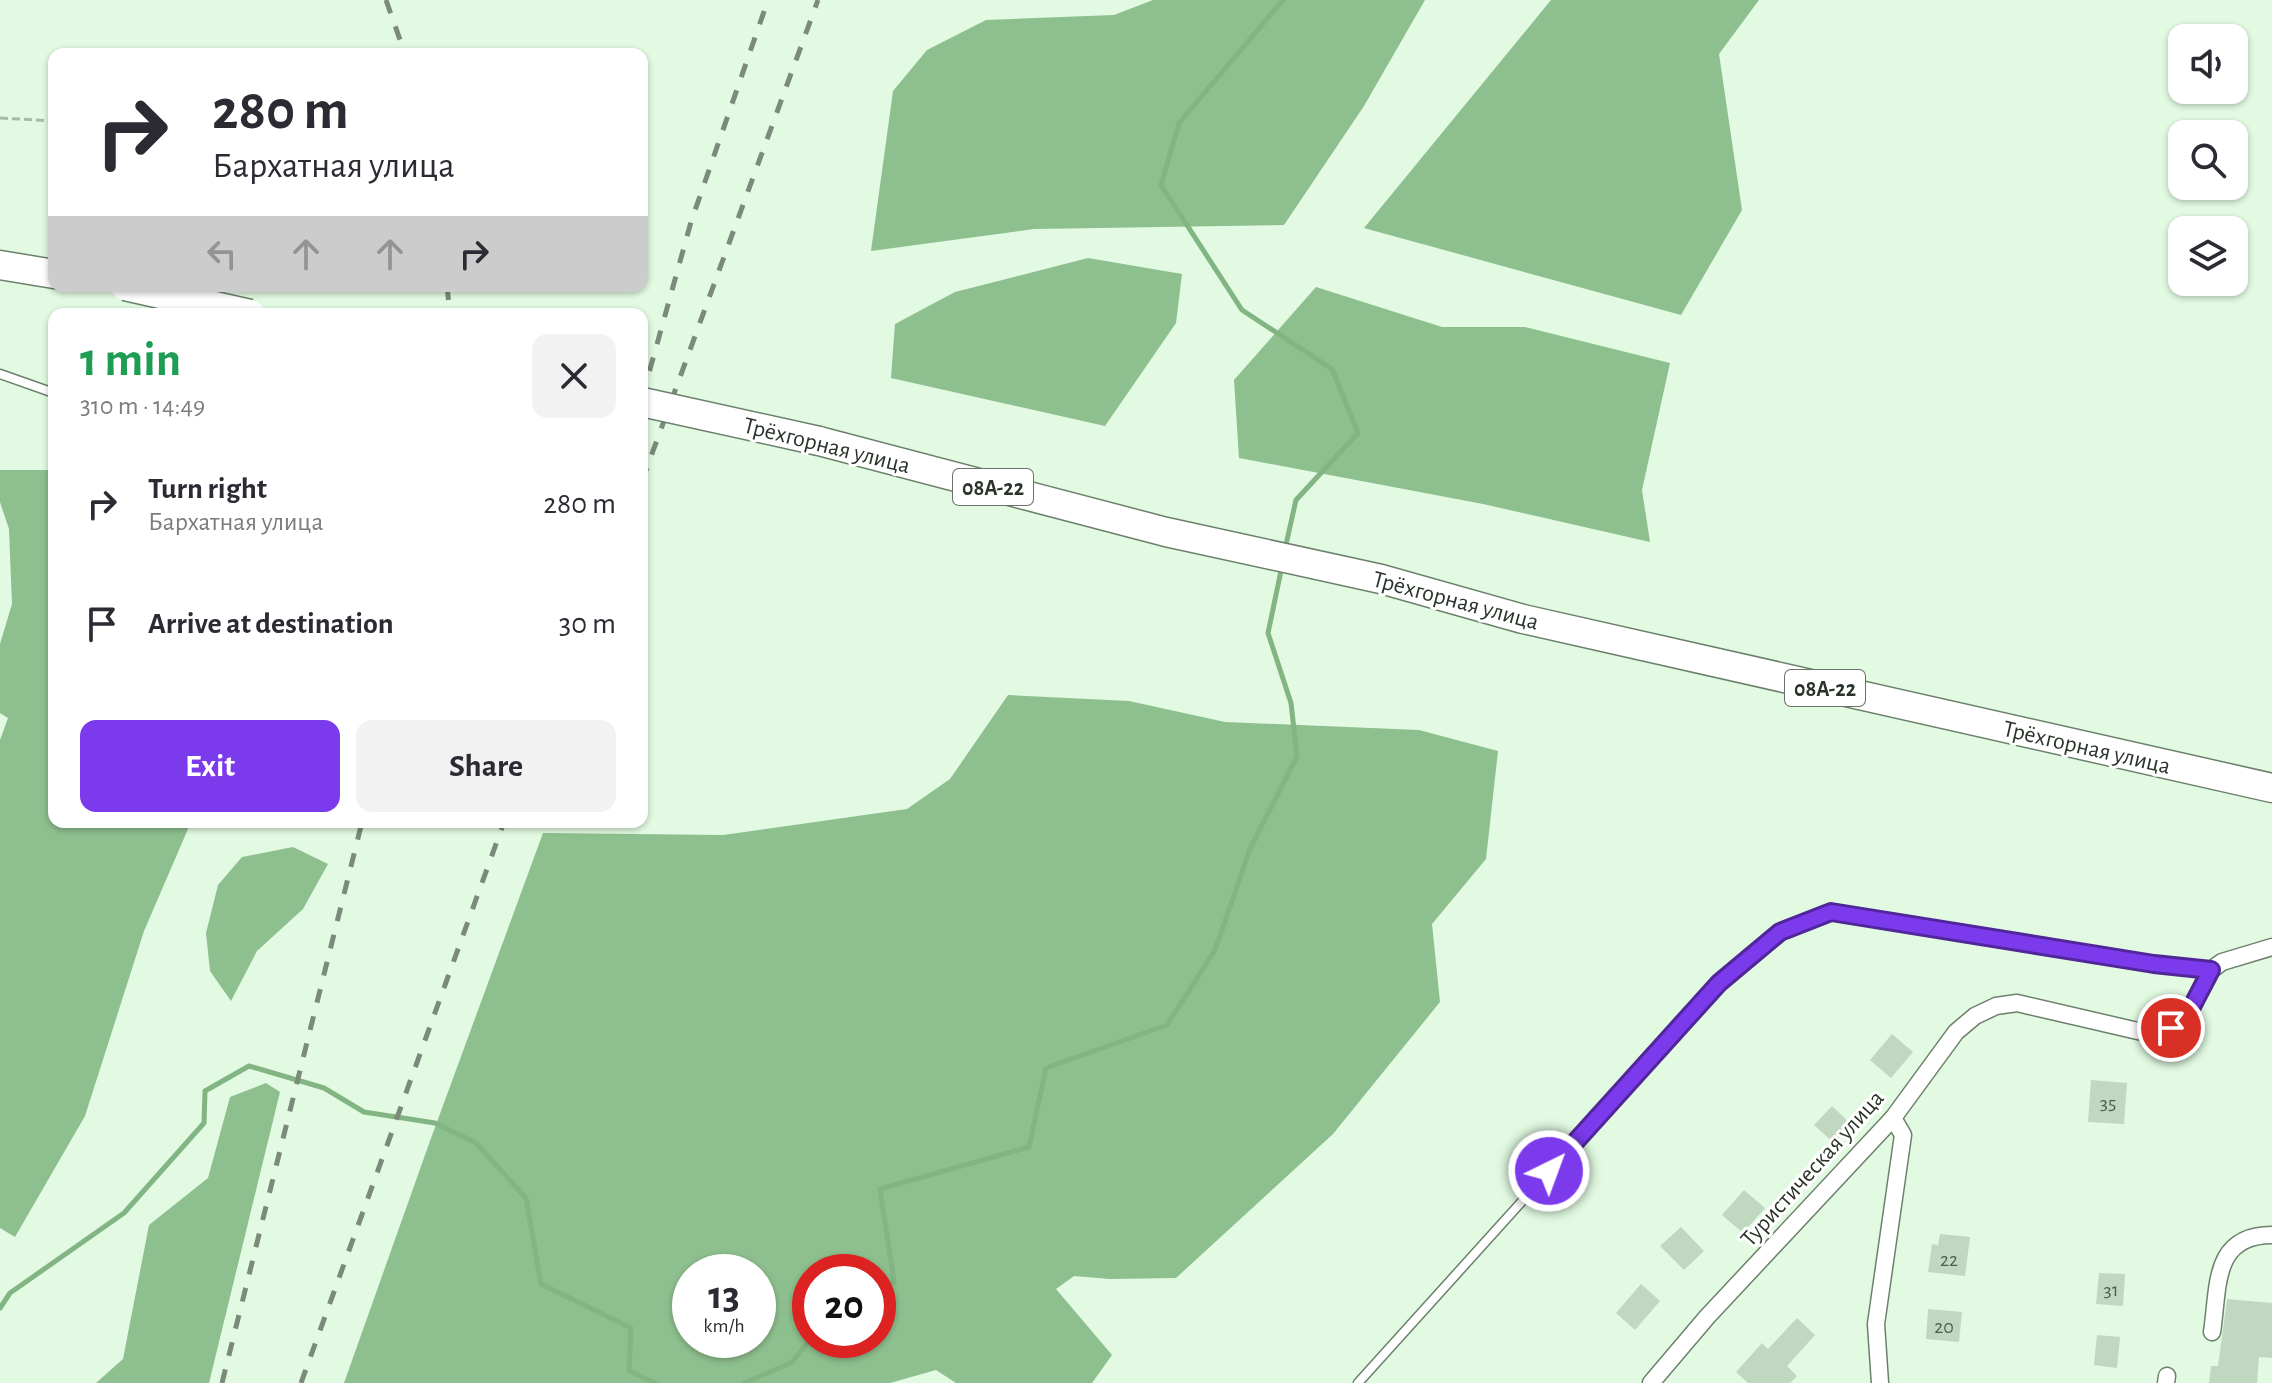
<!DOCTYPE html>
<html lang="en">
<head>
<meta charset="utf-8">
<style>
	body { margin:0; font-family:"Alegreya Sans",sans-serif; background:#f2f2f3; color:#2b2b33; height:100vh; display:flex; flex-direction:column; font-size:30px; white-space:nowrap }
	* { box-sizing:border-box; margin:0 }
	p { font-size:26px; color:#7c7c81 }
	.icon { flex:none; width:44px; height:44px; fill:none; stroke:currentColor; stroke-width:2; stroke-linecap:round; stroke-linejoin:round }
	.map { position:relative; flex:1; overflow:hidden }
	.panel { position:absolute; left:48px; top:308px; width:600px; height:520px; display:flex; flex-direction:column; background:#fff; border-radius:16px; box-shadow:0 2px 6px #0004 }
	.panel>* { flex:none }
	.banner { position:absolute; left:48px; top:48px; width:600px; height:244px; border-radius:16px; box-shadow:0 2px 6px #0004; background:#fff; color:#2b2b33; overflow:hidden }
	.controls { position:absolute; left:2168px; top:24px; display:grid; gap:16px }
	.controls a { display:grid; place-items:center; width:80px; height:80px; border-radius:16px; background:#fff; box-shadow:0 2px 6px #0004; font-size:40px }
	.speed { position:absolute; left:672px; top:1254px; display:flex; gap:16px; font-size:40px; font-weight:700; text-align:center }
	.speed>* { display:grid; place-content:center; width:104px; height:104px; border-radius:50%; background:#fff; box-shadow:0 2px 6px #0004; line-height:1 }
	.speed small { font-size:20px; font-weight:400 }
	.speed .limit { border:12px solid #d22; background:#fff; color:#111 }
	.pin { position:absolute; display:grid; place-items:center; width:68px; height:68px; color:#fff; margin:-34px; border:4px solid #fff; border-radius:50%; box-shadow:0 2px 8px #0007 }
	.me { position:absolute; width:88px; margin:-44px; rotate:42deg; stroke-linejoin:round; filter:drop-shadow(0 0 6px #0008) }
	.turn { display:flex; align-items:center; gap:28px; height:168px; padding:0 32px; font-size:36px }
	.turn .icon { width:104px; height:104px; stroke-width:2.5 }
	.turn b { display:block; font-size:56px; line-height:68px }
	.lanes { display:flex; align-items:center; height:76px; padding:0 32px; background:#0003; justify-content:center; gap:40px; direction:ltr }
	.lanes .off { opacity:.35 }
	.round { display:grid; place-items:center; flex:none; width:84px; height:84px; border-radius:16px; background:#f2f2f3 }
	.overview { display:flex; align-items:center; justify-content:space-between; height:136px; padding:0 32px }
	h1 { font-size:48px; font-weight:700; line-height:60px; color:#1e9e55 }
	.button { display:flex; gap:16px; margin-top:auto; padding:16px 32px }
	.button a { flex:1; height:92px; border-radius:16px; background:#7c3aed; color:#fff; font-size:32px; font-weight:700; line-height:92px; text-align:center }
	.button a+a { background:#f2f2f3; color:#2b2b33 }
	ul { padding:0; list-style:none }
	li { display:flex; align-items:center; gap:24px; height:120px; padding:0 32px }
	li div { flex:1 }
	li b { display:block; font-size:30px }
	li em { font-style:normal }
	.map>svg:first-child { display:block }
</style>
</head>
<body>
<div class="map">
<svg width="2272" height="1383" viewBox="0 0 2272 1383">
	<rect width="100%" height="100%" fill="#e1fae1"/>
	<g fill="#8ebf8e" fill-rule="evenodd">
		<path d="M1153 0H1425L1364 106 1284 225 1034 229 871 251 893 91 927 50 986 20 1114 15Z"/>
		<path d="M1551 0H1759L1719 54 1742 210 1681 315 1364 228Z"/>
		<path d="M1088 258 1182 274 1176 323 1105 426 891 378 895 324 955 292Z"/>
		<path d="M1316 287 1442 327H1525L1670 363 1642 490 1650 542 1483 504 1239 458 1234 380Z"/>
		<path d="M0 470H50L54 472V822H191L144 931 85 1116 15 1237 0 1228V740L8 718 0 713V644L12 604 9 529 0 502Z"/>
		<path d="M1008 695 1129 701 1225 722 1419 730 1498 751 1486 859 1432 924 1440 1002 1333 1134 1176 1278 1110 1279 1074 1276 1056 1289 1112 1355 1092 1383H956L936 1370 890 1383H344L430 1141 543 833 723 835 907 809 950 779ZM758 1272V1340H690V1272ZM878 1272V1340H810V1272Z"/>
		<path d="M293 847 328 864 303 909 257 951 231 1001 210 971 206 933 218 885 242 857Z"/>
		<path d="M266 1083 280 1092 209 1383H96L123 1359 149 1225 208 1178 230 1097Z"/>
	</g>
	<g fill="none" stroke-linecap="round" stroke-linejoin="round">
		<g stroke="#83b483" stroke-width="5">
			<path d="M1283 0 1179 123 1161 185 1242 310 1332 369 1358 433 1296 500 1285 549"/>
			<path d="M878 1291 894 1282 880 1189 1029 1147 1046 1068 1167 1025 1215 950 1250 849 1297 756 1291 703 1268 633 1282 566"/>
			<path d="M0 1308 10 1293 124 1213 204 1123 205 1091 249 1066 324 1088 364 1112 435 1123 476 1143 526 1198 541 1284 631 1328 629 1371 655 1383"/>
			<path d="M744 1383 791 1363 810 1340"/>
		</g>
	</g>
	<g fill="#c1d8c0">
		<path d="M1892 1034 1913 1052 1891 1078 1870 1060Z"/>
		<path d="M2091 1080 2127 1083 2124 1124 2088 1122Z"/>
		<path d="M1832 1106 1852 1125 1834 1143 1814 1125Z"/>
		<path d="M1744 1190 1765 1208 1743 1233 1722 1215Z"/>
		<path d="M1681 1227 1704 1251 1684 1270 1660 1246Z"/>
		<path d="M1940 1234 1970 1237 1965 1276 1928 1272 1932 1244 1938 1245Z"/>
		<path d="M2099 1273 2125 1274 2123 1306 2096 1304Z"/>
		<path d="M1641 1284 1660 1301 1635 1330 1616 1313Z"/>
		<path d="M2227 1299 2272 1303V1358L2259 1357 2257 1383H2209L2211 1366H2218Z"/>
		<path d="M1928 1309 1962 1312 1959 1342 1926 1339Z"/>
		<path d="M1797 1318 1815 1335 1787 1366 1797 1376 1790 1383H1748L1736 1372 1762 1343 1768 1349Z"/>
		<path d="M2097 1335 2120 1337 2117 1368 2094 1365Z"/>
	</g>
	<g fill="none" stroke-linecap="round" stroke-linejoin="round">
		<defs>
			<g id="service">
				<path d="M0 374 54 393"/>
				<path d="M1358 1383 1719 983 1780 932 1831 912 2154 964 2210 970"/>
			</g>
			<g id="minor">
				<path d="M2212 1332C2219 1287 2212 1235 2272 1235"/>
				<path d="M1651 1383 1707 1317 1893 1118 1956 1032 1975 1016 1996 1006 2017 1003 2155 1035 2171 1028 2187 1016 2211 970 2222 962 2272 947"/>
				<path d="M1880 1383 1876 1324 1903 1135 1893 1118"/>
				<path d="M2166 1383 2167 1376"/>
			</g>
			<g id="trunk">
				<path d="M0 265 54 274"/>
				<path d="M819 441 1166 532 1381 579 1523 619 2272 788"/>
			</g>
		</defs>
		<use href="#service" stroke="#6c816b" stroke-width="11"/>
		<use href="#minor" stroke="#6c816b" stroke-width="19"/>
		<use href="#trunk" stroke="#6c816b" stroke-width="31"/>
		<path stroke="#a7bba7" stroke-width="3" stroke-dasharray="8 4" stroke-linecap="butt" d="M0 118 54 121"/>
		<use href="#service" stroke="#fff" stroke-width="8"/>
		<use href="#minor" stroke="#fff" stroke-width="16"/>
		<use href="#trunk" stroke="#fff" stroke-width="28"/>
		<g stroke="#7b8a7b" stroke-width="5" stroke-dasharray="14 14" stroke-linecap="butt">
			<path d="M386 0 405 54"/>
			<path d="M447 286 450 314"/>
			<path d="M642 398 691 222 768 0"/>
			<path d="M642 481 818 0"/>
			<path d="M222 1383 362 822"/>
			<path d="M301 1383 504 822"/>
		</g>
		<defs>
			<g id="trunk-bridge">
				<path d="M125 286 250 314"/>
				<path d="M642 402 819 441"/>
			</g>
		</defs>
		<use href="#trunk-bridge" stroke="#6c816b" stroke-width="31" stroke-linecap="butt"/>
		<use href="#trunk-bridge" stroke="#fff" stroke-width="28"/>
	</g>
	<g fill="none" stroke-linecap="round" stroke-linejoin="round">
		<defs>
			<path id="route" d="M1549 1171 1719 983 1780 932 1831 912 2154 964 2211 970 2187 1016 2171 1028"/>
		</defs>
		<use href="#route" stroke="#51269a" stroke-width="20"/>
		<use href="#route" stroke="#7c3aed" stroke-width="14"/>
	</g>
	<g text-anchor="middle" stroke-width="6" stroke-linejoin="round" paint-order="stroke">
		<g font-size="20" fill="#505d50">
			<text x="2108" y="1109">35</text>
			<text x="1949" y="1266">22</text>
			<text x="2111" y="1296">31</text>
			<text x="1944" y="1333">20</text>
		</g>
		<g fill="#fff" stroke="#6b716b" stroke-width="2">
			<rect x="953" y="469" width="80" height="36" rx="6"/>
			<rect x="1785" y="670" width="80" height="36" rx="6"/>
		</g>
		<g font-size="22" font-weight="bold" fill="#2b342b">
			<text x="993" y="495">08А-22</text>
			<text x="1825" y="696">08А-22</text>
		</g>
		<g font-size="24" fill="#2b342b" stroke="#fff">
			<text transform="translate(827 445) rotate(14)" y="8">Трёхгорная улица</text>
			<text transform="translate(1456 600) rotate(15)" y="8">Трёхгорная улица</text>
			<text transform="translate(2087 747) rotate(13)" y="8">Трёхгорная улица</text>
			<text transform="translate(1812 1168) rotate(-48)" y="8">Туристическая улица</text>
		</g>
	</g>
</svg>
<div class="controls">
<a><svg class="icon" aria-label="sound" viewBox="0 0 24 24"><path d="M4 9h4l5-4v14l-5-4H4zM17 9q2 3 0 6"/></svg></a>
<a><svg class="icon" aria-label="search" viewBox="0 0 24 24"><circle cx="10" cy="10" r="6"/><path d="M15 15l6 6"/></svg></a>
<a><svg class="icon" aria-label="layers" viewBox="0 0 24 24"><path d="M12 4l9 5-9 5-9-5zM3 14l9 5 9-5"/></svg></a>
</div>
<div class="speed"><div>13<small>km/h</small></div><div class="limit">20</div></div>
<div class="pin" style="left:2171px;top:1028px;background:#d93025"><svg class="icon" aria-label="arrive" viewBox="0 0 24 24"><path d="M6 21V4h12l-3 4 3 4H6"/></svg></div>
<svg class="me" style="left:1549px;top:1171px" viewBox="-20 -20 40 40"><circle r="17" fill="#7c3aed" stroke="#fff" stroke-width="3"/><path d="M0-11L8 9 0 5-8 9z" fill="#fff"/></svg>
<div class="banner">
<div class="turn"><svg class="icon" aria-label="right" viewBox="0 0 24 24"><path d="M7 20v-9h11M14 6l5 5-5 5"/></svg><div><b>280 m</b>Бархатная улица</div></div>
<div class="lanes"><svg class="icon off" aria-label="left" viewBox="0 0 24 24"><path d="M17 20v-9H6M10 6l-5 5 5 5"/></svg><svg class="icon off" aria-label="ahead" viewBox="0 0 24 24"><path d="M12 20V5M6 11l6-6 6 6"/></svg><svg class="icon off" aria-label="ahead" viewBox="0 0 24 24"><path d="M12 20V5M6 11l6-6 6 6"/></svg><svg class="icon" aria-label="right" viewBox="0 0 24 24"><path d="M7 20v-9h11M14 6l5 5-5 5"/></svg></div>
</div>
<section class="panel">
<div class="overview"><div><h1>1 min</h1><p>310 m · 14:49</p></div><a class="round"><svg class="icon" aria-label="close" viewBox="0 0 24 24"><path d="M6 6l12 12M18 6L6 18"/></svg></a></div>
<ul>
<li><svg class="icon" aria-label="right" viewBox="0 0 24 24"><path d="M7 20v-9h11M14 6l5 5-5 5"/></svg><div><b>Turn right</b><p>Бархатная улица</p></div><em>280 m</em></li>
<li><svg class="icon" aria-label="arrive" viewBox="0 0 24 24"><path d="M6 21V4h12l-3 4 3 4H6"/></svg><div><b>Arrive at destination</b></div><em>30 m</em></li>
</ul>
<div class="button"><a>Exit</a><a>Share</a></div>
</section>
</div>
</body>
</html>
